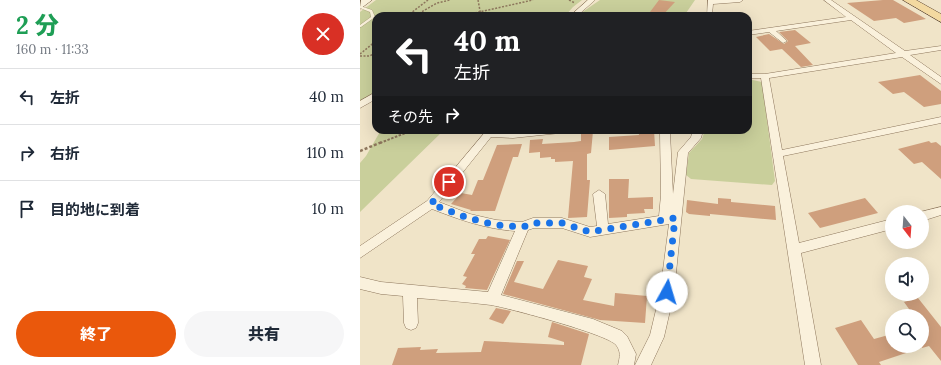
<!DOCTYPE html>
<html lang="ja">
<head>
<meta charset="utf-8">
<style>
	body { margin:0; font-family:Lora,"Noto Sans JP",serif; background:#f6f6f7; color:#1f2937; height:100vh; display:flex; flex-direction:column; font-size:15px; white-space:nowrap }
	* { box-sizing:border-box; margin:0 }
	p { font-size:13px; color:#747a83 }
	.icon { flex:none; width:22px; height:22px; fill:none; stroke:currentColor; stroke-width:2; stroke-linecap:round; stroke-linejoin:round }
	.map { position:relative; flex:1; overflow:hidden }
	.drawer { display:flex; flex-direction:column; background:#fff; width:360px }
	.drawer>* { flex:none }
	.hud { position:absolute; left:12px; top:12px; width:380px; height:122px; border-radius:12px; box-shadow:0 4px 16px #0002; background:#202124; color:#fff; overflow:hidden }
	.needle { width:26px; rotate:163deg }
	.tools { position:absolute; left:525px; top:205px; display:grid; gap:8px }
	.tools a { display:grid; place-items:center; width:44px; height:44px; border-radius:50%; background:#fff; box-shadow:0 4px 16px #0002; font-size:20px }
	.pin { position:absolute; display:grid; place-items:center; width:34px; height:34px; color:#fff; margin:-17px; border:2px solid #fff; border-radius:50%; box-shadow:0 1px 4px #0007 }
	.me { position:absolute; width:44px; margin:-22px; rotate:6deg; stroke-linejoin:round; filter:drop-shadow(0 0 3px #0008) }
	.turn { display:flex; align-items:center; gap:14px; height:84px; padding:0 16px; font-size:18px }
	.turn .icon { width:52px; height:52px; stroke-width:2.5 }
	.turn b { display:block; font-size:28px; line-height:34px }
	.then { display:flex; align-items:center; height:38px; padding:0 16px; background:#0003; gap:8px; font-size:15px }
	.round { display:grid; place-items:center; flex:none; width:42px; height:42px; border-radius:21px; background:#f6f6f7 }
	.overview { display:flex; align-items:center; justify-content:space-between; height:68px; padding:0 16px }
	h1 { font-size:24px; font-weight:800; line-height:30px; color:#1e9e55 }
	.button { display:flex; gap:8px; margin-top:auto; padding:8px 16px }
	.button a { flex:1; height:46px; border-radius:24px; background:#ea580c; color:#fff; font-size:16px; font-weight:800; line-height:46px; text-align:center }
	.button a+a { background:#f6f6f7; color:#1f2937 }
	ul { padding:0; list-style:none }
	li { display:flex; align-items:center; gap:12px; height:56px; padding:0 16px; border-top:1px solid #e0e1e3 }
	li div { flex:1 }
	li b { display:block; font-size:15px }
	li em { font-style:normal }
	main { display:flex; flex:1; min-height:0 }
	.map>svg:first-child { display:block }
</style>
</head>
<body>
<main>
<section class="drawer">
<div class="overview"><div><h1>2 分</h1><p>160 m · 11:33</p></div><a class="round" style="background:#d93025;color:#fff"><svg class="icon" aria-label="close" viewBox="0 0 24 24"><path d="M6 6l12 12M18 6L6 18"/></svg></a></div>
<ul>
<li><svg class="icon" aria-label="left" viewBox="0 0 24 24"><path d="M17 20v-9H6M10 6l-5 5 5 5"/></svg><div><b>左折</b></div><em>40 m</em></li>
<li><svg class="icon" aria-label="right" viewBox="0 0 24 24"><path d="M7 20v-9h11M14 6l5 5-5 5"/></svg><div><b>右折</b></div><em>110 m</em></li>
<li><svg class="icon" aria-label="arrive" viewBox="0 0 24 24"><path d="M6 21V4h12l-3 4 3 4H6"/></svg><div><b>目的地に到着</b></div><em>10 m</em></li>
</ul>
<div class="button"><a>終了</a><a>共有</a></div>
</section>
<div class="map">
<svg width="581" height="365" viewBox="0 0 581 365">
	<rect width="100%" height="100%" fill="#f0e4c8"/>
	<g fill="#c9cf9b">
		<path d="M16 0H222L213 7 205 16H16V92L0 101V12Z"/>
		<path d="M240 0H335L324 16H220L221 13Z"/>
		<path d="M388 79 402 82 415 181 412 185 331 179 326 175 329 153 342 139 345 130H388Z"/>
		<path d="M21 130H84L0 212V163L6 156Z"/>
	</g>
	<g fill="#cf9f7d">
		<path d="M299 0 315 2 302 16H287Z"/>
		<path d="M523 0H533L566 19 544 23 536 18 514 21 487 3Z"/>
		<path d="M435 30 451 43 435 46 453 65 441 67 422 49 410 51 396 37 409 34 424 44 428 41 419 32Z"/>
		<path d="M560 75 581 91V104L564 107 544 92 533 94 518 82Z"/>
		<path d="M278 130H294L295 146 249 150V137L279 135Z"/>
		<path d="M221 131H233L231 153 227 154V180H230L227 217 208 218 213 161 195 162V159H191V157L180 158V152L169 153 170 140 183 139 182 144 214 142 221 141Z"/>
		<path d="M569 141 571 143 576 142 581 146V179L562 162 554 164 538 149Z"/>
		<path d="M162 144 158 157H153L135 211H110L111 210 91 204 101 193 112 195 118 180H123L137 145Z"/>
		<path d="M249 179H269L268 198 293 197V209H284L285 213 267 214V217L249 218Z"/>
		<path d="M358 198 371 199V202L415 206 416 220 350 214V216L329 214 326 212 327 200 358 204Z"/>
		<path d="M505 198 518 213 460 228 448 213Z"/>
		<path d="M128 236 150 240 127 290 105 288 106 286 102 284 107 277 103 276 115 254H111L119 239H126Z"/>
		<path d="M198 260 228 266 224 277 232 279 223 300 254 306 255 293 287 296 285 323 240 320 143 294 157 261H164L154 282 183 289Z"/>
		<path d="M558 298 581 327V361L569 346 562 348V316H554L544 302Z"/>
		<path d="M136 308 151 311 143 324 129 319Z"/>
		<path d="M501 320 514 339 532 334V346H560L561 348 519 362 521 365H498L475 328Z"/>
		<path d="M192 322 229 334 221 365H32L38 348 61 347 60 350 78 349 76 353 121 352 124 341 204 345V342L188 337Z"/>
	</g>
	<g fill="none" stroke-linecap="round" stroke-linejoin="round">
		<defs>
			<path id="service" d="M0 6 12 10 15 17 1 27H0V25L11 17 10 12 0 8Z"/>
			<g id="minor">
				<path d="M228 0H235L217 16H210Z"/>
				<path d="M348 0H383L380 2 353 4 352 15 345 16 347 14Z"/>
				<path d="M464 0H471L545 51 581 46V50L550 55 581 77V84L542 57 409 78 422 150 581 117V123L423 156 439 243 532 219V229L441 253 461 365H445L401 78H388V74H405L536 53 491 20 416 31 427 41 423 43 409 32 388 35V31L486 17Z"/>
				<path d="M16 92V99L0 108V101Z"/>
				<path d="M127 130 153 132 205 130 200 133 153 138 131 137 79 202 110 214 136 220 162 222 173 218H202L230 227 237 226 233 194 239 190 245 194 248 224 299 216 301 195 300 133 298 130H308L310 133 313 194 318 152 331 137 333 130H343L341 138 328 153 314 293 304 337 291 365H275L290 335 300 293 309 224 230 237 202 228H174L168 230 141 295 233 319 262 331 267 336 276 354 274 365H258C260 357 261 351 256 345 247 334 148 308 131 305 106 302 82 300 57 298L58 323 56 328 51 330 46 328 44 323 43 296 21 294 0 289V277L21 282 128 292 155 231C126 229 100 220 72 209L0 258V246L67 201Z"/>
				<path d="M581 207V215L562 221V212H560Z"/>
			</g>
			<path id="secondary" d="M1 0H12L0 9Z"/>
			<path id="primary" d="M543 0H556L581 14V22Z"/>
		</defs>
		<use href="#service" stroke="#8d765c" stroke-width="0.5"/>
		<use href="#minor" stroke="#8d765c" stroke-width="1"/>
		<use href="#secondary" stroke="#6f573f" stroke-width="1"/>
		<use href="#primary" stroke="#5b4430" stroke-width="1"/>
		<g stroke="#8d765c" stroke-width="1.5" stroke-dasharray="2 1.5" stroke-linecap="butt">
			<path d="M118 0 121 16"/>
			<path d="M209 0 215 3"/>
			<path d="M49 14 56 15 77 3 90 0"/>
			<path d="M47 16 68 0"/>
			<path d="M101 16 173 0"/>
			<path d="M0 54 16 41"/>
			<path d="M0 56H10L16 52"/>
		</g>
		<path stroke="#8d765c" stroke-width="2" stroke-dasharray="2.5 1.5" stroke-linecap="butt" d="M20 143 53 130"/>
		<path stroke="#8d765c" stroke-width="2.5" stroke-dasharray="3 2" stroke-linecap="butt" d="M0 151 22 142"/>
		<use href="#service" fill="#faf1dc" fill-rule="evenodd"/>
		<use href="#minor" fill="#faf1dc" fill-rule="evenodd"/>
		<use href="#secondary" fill="#faf1dc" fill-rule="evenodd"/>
		<use href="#primary" fill="#f3d9a0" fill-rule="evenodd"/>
	</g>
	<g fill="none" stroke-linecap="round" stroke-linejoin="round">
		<path stroke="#1a73e8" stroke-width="7" stroke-dasharray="0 12.6" d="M89 182 71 204 108 218 136 225 163 227 173 223H202L230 232 315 218 307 292"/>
	</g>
</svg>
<div class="tools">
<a><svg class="needle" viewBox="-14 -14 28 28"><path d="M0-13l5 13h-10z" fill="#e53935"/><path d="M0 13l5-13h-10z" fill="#747a83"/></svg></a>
<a><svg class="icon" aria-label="sound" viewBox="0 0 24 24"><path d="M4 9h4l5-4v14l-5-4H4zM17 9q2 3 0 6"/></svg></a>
<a><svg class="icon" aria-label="search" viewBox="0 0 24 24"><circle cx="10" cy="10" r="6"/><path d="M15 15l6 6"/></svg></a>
</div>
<div class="pin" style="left:89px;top:182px;background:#d93025"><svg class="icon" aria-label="arrive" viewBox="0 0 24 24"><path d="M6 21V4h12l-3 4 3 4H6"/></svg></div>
<svg class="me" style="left:307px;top:292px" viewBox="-20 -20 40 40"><circle r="19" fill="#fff"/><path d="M0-13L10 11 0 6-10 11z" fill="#1a73e8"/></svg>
<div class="hud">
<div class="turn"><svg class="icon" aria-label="left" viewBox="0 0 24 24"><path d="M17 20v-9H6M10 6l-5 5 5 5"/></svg><div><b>40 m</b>左折</div></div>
<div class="then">その先<svg class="icon" aria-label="right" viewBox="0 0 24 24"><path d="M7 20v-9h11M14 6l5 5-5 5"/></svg></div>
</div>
</div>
</main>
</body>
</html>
